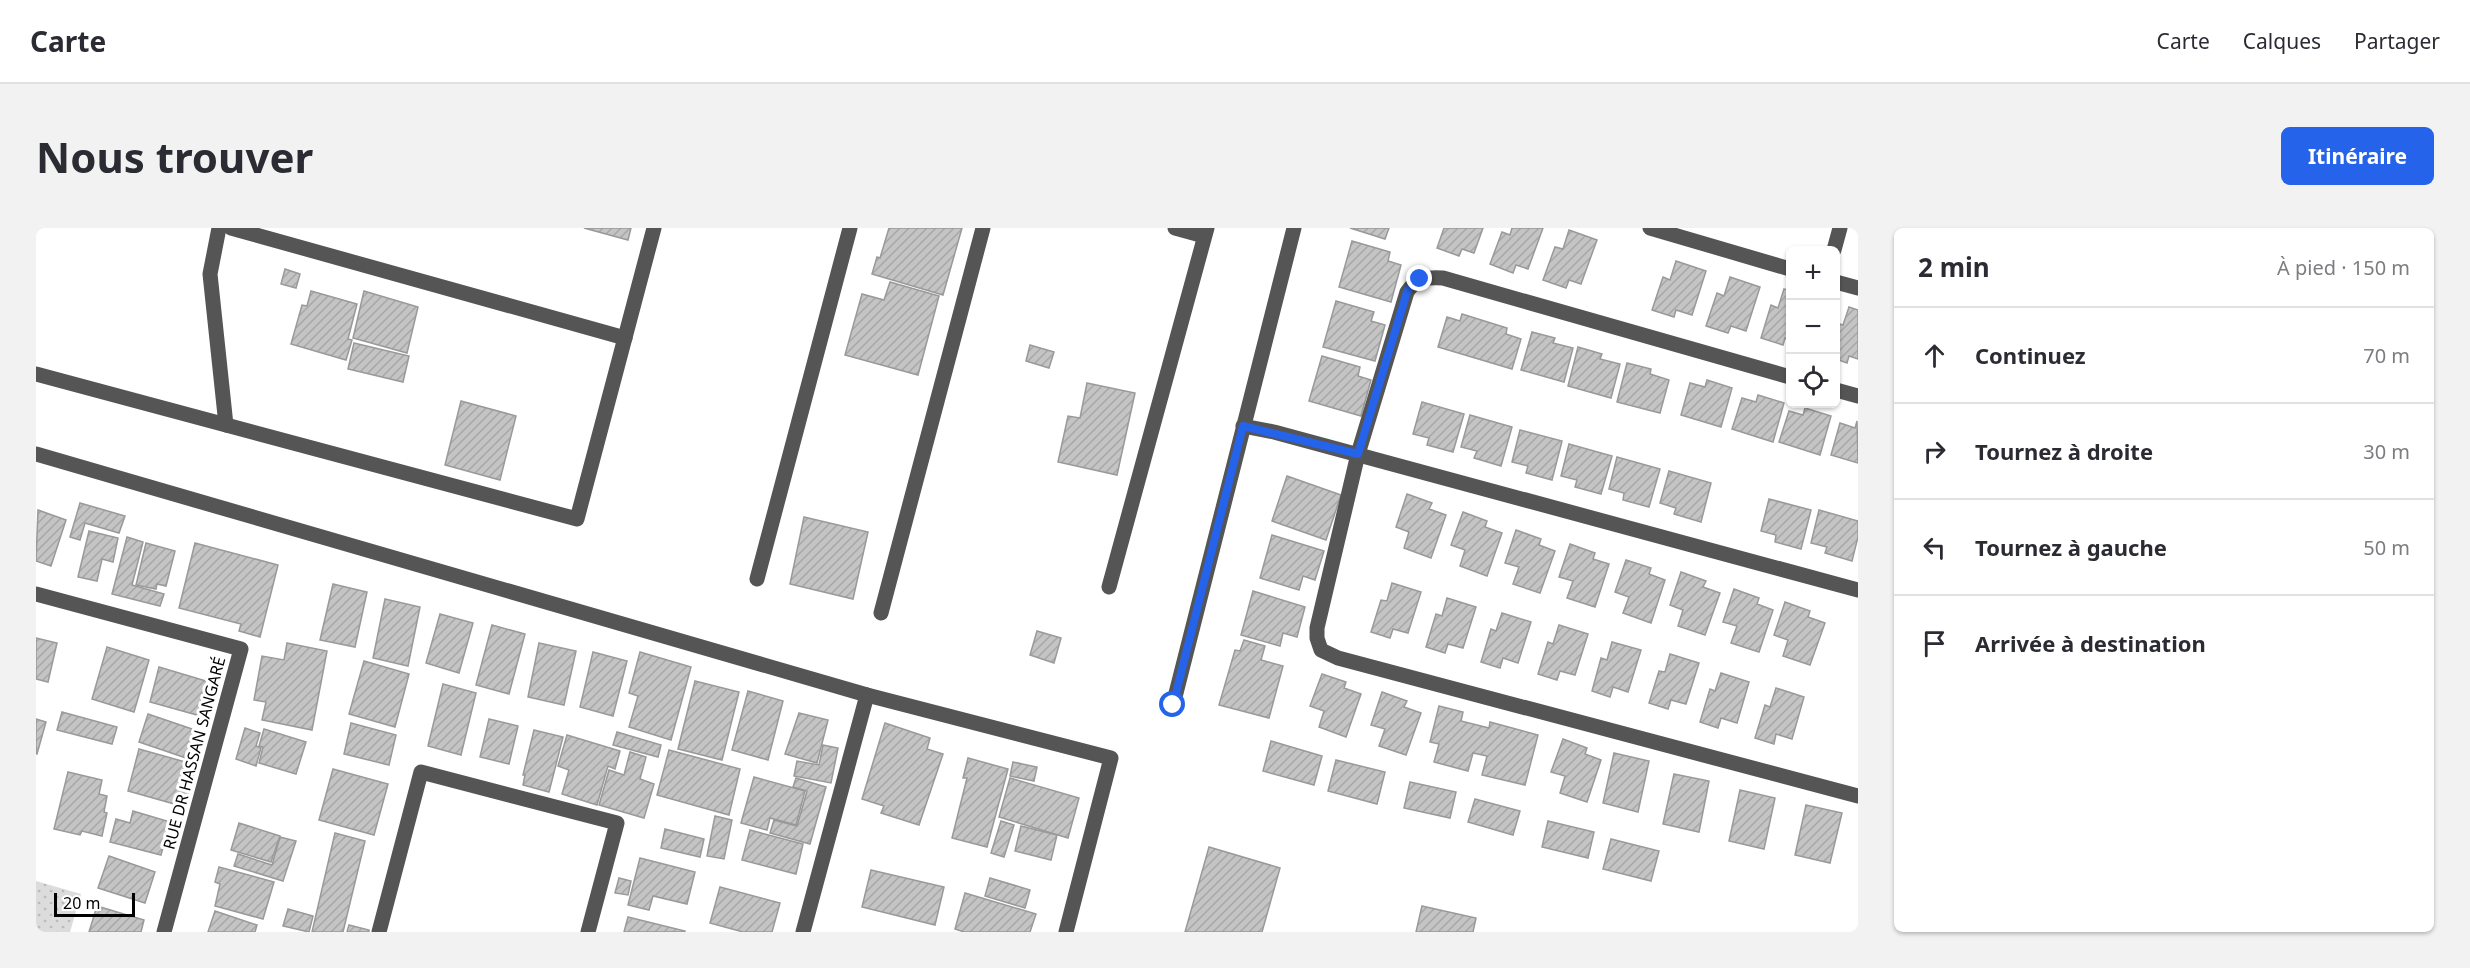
<!DOCTYPE html>
<html lang="fr">
<meta charset="utf-8">
<style>
:root{--surface:#fff;--page:#f2f2f3;--text:#2b2b33;--muted:#7c7c81;--line:#e1e1e2;--accent:#2563eb}
body{margin:0;font-family:"Noto Sans",sans-serif;background:var(--page);color:var(--text)}
.controls{position:absolute;right:18px;top:18px;display:grid;overflow:hidden;border-radius:9px;box-shadow:0 2px 4px #0004}
.controls button{width:54px;height:54px;display:grid;place-items:center;padding:0;border:0;border-bottom:2px solid var(--line);background:var(--surface);color:var(--text);font:30px sans-serif}
.scale{position:absolute;left:18px;bottom:15px;width:81px;box-sizing:border-box;padding-left:6px;border:3px solid #000;border-top:0;font-size:16px;line-height:21px;white-space:nowrap;color:#000;-webkit-text-stroke:4px #fff;paint-order:stroke}
.stop{position:absolute;width:18px;height:18px;margin:-14px;border:4px solid #2563eb;border-radius:50%;background:#fff}
.stop.end{background:#2563eb;border-color:#fff;box-shadow:0 2px 6px #0008}
.list{margin:0;padding:0;list-style:none}
h2{display:flex;justify-content:space-between;align-items:center;height:78px;margin:0;padding:0 24px;font-size:26px}
h2 small{font-size:20px;font-weight:400;color:var(--muted)}
.list li{display:grid;grid-template-columns:39px 1fr auto;gap:18px;align-items:center;box-sizing:border-box;height:96px;padding:0 24px;border-top:2px solid var(--line)}
.list b{display:block;font-size:22px;white-space:nowrap}
.list em{font-size:20px;font-style:normal;color:var(--muted)}
.icon{flex:none;width:33px;height:33px;fill:none;stroke:currentColor;stroke-width:2;stroke-linecap:round;stroke-linejoin:round}
.map{position:relative;flex:none;width:1822px;height:704px;overflow:hidden;border-radius:9px}
header{display:flex;align-items:center;gap:36px;box-sizing:border-box;height:84px;padding:0 30px;background:var(--surface);border-bottom:2px solid var(--line)}
header strong{font-size:28px}
nav{display:flex;gap:33px;margin-inline-start:auto;font-size:21px}
.intro{display:flex;align-items:center;justify-content:space-between;box-sizing:border-box;height:144px;padding:0 36px}
h1{margin:0;font-size:42px}
.button{padding:15px 27px;border-radius:9px;background:var(--accent);color:#fff;font-size:21px;font-weight:700}
main{display:flex;gap:36px;padding:0 36px}
aside{flex:1;background:var(--surface);border-radius:9px;box-shadow:0 2px 4px #0004}
.map>svg:first-child{display:block}
.grass{fill:url(#grass-dots)}
.building{fill:url(#building-hatch);stroke:#999;stroke-width:1.5}
.lines{fill:none;stroke-linecap:round;stroke-linejoin:round}
.minor{stroke:#555;stroke-width:15}
.route{stroke:#2563eb;stroke-width:8}
.labels{text-anchor:middle;stroke-width:6;stroke-linejoin:round;paint-order:stroke}
.street-label{font-size:16px;fill:#000;stroke:#fff}
</style>
<header>
<strong>Carte</strong>
<nav><a>Carte</a><a>Calques</a><a>Partager</a></nav>
</header>
<div class="intro"><h1>Nous trouver</h1><a class="button">Itinéraire</a></div>
<main>
<div class="map">
<svg width="1822" height="704" viewBox="0 0 1822 704">
<defs>
<pattern id="grass-dots" width="8" height="8" patternUnits="userSpaceOnUse" patternTransform="scale(1.5)"><rect width="8" height="8" fill="#dcdcdc"/><path d="M2 2h.1M6 6h.1" fill="none" stroke="#bbb" stroke-width="1.8" stroke-linecap="round"/></pattern>
<pattern id="building-hatch" width="6" height="6" patternUnits="userSpaceOnUse" patternTransform="scale(1.5)"><rect width="6" height="6" fill="#c4c4c4"/><path d="M-1 1l2-2M0 6l6-6M5 7l2-2" fill="none" stroke="#a7a7a7"/></pattern>
</defs>
<rect width="100%" height="100%" fill="#fff"/>
<polygon class="grass" points="0,653 45,666 34,704 0,704"/>
<g class="building">
<polygon points="548,0 595,0 592,12"/>
<polygon points="853,0 926,0 907,67 836,46 841,29 844,30"/>
<polygon points="1314,0 1353,0 1349,11"/>
<polygon points="1408,0 1447,0 1438,25 1426,21 1423,28 1401,20"/>
<polygon points="1476,0 1507,0 1492,41 1480,37 1477,45 1454,36 1466,4 1474,7"/>
<polygon points="1533,2 1561,12 1545,56 1533,52 1530,60 1507,52 1519,19 1527,21"/>
<polygon points="1316,13 1354,24 1352,33 1365,37 1355,74 1303,59"/>
<polygon points="1640,33 1670,43 1656,87 1640,82 1638,89 1616,82 1627,49 1634,52"/>
<polygon points="249,41 264,46 260,60 245,56"/>
<polygon points="1694,49 1724,59 1710,103 1695,98 1692,105 1670,98 1681,65 1688,68"/>
<polygon points="854,54 903,68 882,147 809,127 826,66 848,72"/>
<polygon points="1748,61 1754,63 1754,112 1749,110 1747,117 1725,110 1735,77 1742,80"/>
<polygon points="275,63 321,76 312,111 316,112 310,132 255,116 266,77 271,78"/>
<polygon points="328,63 382,79 371,125 317,110"/>
<polygon points="1300,73 1338,84 1335,93 1349,97 1339,133 1287,119"/>
<polygon points="1813,79 1822,82 1822,131 1813,128 1811,135 1800,131 1800,95 1807,97"/>
<polygon points="1426,86 1471,100 1470,106 1485,111 1476,141 1402,119 1411,89 1424,93"/>
<polygon points="1496,104 1519,110 1517,115 1537,120 1528,154 1485,142"/>
<polygon points="318,115 373,128 367,154 312,141"/>
<polygon points="994,117 1018,124 1013,140 990,133"/>
<polygon points="1542,119 1566,126 1564,131 1584,136 1575,170 1532,158"/>
<polygon points="1286,128 1324,139 1322,148 1335,152 1325,188 1273,173"/>
<polygon points="1591,135 1615,141 1614,146 1633,152 1624,185 1581,174"/>
<polygon points="1671,152 1696,160 1685,199 1645,187 1654,155 1669,159"/>
<polygon points="1051,155 1099,165 1081,247 1022,234 1032,188 1044,190"/>
<polygon points="1722,167 1748,175 1737,214 1696,201 1706,170 1720,174"/>
<polygon points="425,173 480,188 464,252 409,237"/>
<polygon points="1386,174 1428,186 1417,224 1391,217 1393,210 1377,206"/>
<polygon points="1769,180 1795,188 1784,227 1743,214 1753,183 1767,187"/>
<polygon points="1434,187 1476,199 1465,238 1438,230 1441,223 1425,219"/>
<polygon points="1821,193 1822,235 1795,227 1804,195 1819,200"/>
<polygon points="1484,202 1526,213 1516,252 1490,245 1492,238 1476,234"/>
<polygon points="1533,216 1576,228 1565,266 1539,259 1541,252 1525,248"/>
<polygon points="1581,229 1624,241 1613,279 1587,272 1588,265 1573,261"/>
<polygon points="1633,243 1675,255 1665,294 1638,286 1640,280 1624,275"/>
<polygon points="1251,248 1305,267 1290,312 1236,293"/>
<polygon points="1371,266 1396,275 1393,281 1410,287 1395,330 1368,320 1373,304 1360,299"/>
<polygon points="1733,271 1775,282 1765,321 1739,314 1740,307 1725,303"/>
<polygon points="44,275 89,288 83,305 49,295 44,312 34,309"/>
<polygon points="2,282 30,292 15,338 0,333"/>
<polygon points="1783,282 1822,293 1822,309 1816,333 1789,325 1791,319 1775,315"/>
<polygon points="1427,284 1451,293 1449,299 1466,305 1451,348 1424,338 1429,322 1415,317"/>
<polygon points="768,289 832,304 817,371 754,356"/>
<polygon points="1480,302 1505,311 1503,317 1519,323 1504,365 1477,356 1483,339 1469,335"/>
<polygon points="53,303 82,310 77,334 66,331 61,353 42,349"/>
<polygon points="1236,307 1288,323 1279,352 1267,348 1263,362 1224,350"/>
<polygon points="91,309 107,314 96,357 128,366 124,378 76,366"/>
<polygon points="110,315 139,323 130,358 121,356 120,361 100,357"/>
<polygon points="159,315 242,337 224,409 203,403 205,396 143,380"/>
<polygon points="1534,316 1559,325 1557,331 1573,336 1559,379 1531,370 1537,353 1523,349"/>
<polygon points="1590,332 1615,340 1613,346 1629,352 1615,395 1587,385 1593,369 1579,364"/>
<polygon points="1645,344 1670,353 1667,359 1684,365 1669,407 1642,398 1647,382 1634,377"/>
<polygon points="1356,355 1385,364 1372,405 1357,401 1354,410 1335,404 1345,372 1351,373"/>
<polygon points="297,356 331,364 319,419 284,412"/>
<polygon points="1698,361 1723,370 1721,376 1737,382 1723,424 1695,415 1701,398 1687,394"/>
<polygon points="1217,363 1269,379 1261,409 1247,405 1244,418 1205,407"/>
<polygon points="1411,370 1440,379 1427,420 1412,416 1409,425 1390,419 1400,386 1406,388"/>
<polygon points="349,371 384,379 372,438 337,430"/>
<polygon points="1749,374 1774,383 1772,389 1789,395 1774,437 1747,428 1752,412 1738,407"/>
<polygon points="1466,385 1495,394 1482,435 1467,430 1464,440 1445,434 1455,401 1460,403"/>
<polygon points="404,386 437,395 423,445 390,435"/>
<polygon points="456,397 489,406 473,466 440,457"/>
<polygon points="1523,397 1552,406 1539,447 1524,443 1521,452 1502,446 1512,414 1517,416"/>
<polygon points="1001,403 1025,410 1018,435 994,427"/>
<polygon points="0,410 21,415 12,454 0,451"/>
<polygon points="1208,412 1229,418 1225,432 1247,438 1233,490 1183,477 1199,422 1204,423"/>
<polygon points="1576,414 1605,422 1592,464 1577,459 1574,469 1556,463 1565,430 1571,432"/>
<polygon points="251,415 291,423 276,502 226,492 230,474 218,472 226,428 248,432"/>
<polygon points="503,415 540,423 528,477 492,469"/>
<polygon points="71,419 113,432 98,484 56,471"/>
<polygon points="557,424 591,433 577,488 544,479"/>
<polygon points="604,424 655,439 635,512 593,499 602,468 593,465"/>
<polygon points="1634,426 1663,435 1650,476 1635,472 1632,481 1613,475 1623,443 1629,444"/>
<polygon points="328,433 373,446 359,499 313,486"/>
<polygon points="123,439 170,453 161,487 114,474"/>
<polygon points="1685,445 1713,454 1701,495 1685,490 1682,500 1664,494 1674,461 1679,463"/>
<polygon points="1286,446 1310,454 1308,460 1325,466 1310,509 1283,499 1288,483 1274,478"/>
<polygon points="659,453 703,464 686,532 642,521"/>
<polygon points="407,456 440,465 425,527 392,518"/>
<polygon points="1740,460 1768,469 1756,511 1740,506 1738,516 1719,510 1729,477 1734,479"/>
<polygon points="712,463 747,473 732,532 696,522"/>
<polygon points="1346,464 1371,473 1368,479 1385,485 1370,527 1343,518 1349,501 1335,497"/>
<polygon points="1403,478 1427,484 1425,493 1453,500 1454,494 1502,507 1489,557 1446,547 1451,528 1437,525 1432,543 1398,534 1403,516 1394,514"/>
<polygon points="26,484 81,499 76,516 21,502"/>
<polygon points="763,485 792,492 781,535 749,526"/>
<polygon points="112,486 159,502 150,530 103,514"/>
<polygon points="0,491 10,494 1,526 0,526"/>
<polygon points="453,491 482,498 473,536 444,529"/>
<polygon points="315,495 360,507 353,537 308,526"/>
<polygon points="849,495 894,510 891,521 907,526 883,597 845,585 848,578 826,571"/>
<polygon points="209,500 224,505 220,518 225,520 220,538 200,531"/>
<polygon points="228,501 270,514 260,546 223,535 227,519 223,518"/>
<polygon points="498,502 527,509 513,564 487,557 489,547 487,547"/>
<polygon points="581,504 625,517 622,529 577,517"/>
<polygon points="531,507 584,523 579,541 572,538 561,577 526,566 533,542 522,538"/>
<polygon points="1527,511 1551,520 1549,526 1565,532 1551,574 1524,565 1529,548 1515,544"/>
<polygon points="1235,513 1286,528 1278,557 1227,543"/>
<polygon points="787,517 802,520 795,555 758,548 761,533 783,537"/>
<polygon points="103,521 160,537 149,579 92,563"/>
<polygon points="633,522 704,541 693,587 621,567"/>
<polygon points="594,524 610,529 604,551 618,556 608,590 563,577 573,542 588,547"/>
<polygon points="1578,525 1613,533 1602,584 1567,575"/>
<polygon points="932,530 972,541 951,619 916,610 931,550 927,550"/>
<polygon points="1300,532 1349,544 1341,576 1292,563"/>
<polygon points="977,534 1001,539 998,553 974,548"/>
<polygon points="297,541 352,556 338,607 283,592"/>
<polygon points="32,544 66,552 63,566 71,568 68,584 71,585 66,608 46,603 44,607 18,601"/>
<polygon points="1638,546 1673,553 1663,604 1627,596"/>
<polygon points="718,549 769,563 760,597 734,590 731,602 705,595"/>
<polygon points="760,550 790,559 774,616 734,605 738,592 761,598 771,563 757,559"/>
<polygon points="974,550 1043,570 1032,610 963,589"/>
<polygon points="1374,554 1420,564 1414,590 1368,580"/>
<polygon points="1704,562 1739,570 1728,621 1693,613"/>
<polygon points="1439,571 1484,583 1477,607 1432,594"/>
<polygon points="1770,577 1806,585 1794,635 1759,627"/>
<polygon points="97,583 134,594 125,627 74,614 80,591 94,595"/>
<polygon points="679,588 696,592 688,631 671,628"/>
<polygon points="965,593 978,597 968,629 955,625"/>
<polygon points="1512,593 1558,604 1552,630 1506,619"/>
<polygon points="203,595 244,608 235,634 195,622"/>
<polygon points="985,598 1021,607 1015,632 979,623"/>
<polygon points="629,601 668,611 664,629 625,620"/>
<polygon points="714,602 767,616 760,646 706,632"/>
<polygon points="299,605 329,613 307,704 276,704"/>
<polygon points="244,609 260,613 247,653 198,638 202,626 236,637"/>
<polygon points="1575,611 1623,623 1615,653 1567,641"/>
<polygon points="1173,619 1244,640 1226,704 1149,704"/>
<polygon points="73,628 119,644 109,675 62,660"/>
<polygon points="604,630 659,644 651,676 617,668 613,682 592,677"/>
<polygon points="183,639 238,654 227,691 179,678 184,656 179,654"/>
<polygon points="835,642 908,659 899,697 826,679"/>
<polygon points="583,650 595,653 592,667 579,665"/>
<polygon points="954,650 994,662 989,680 949,668"/>
<polygon points="684,659 744,675 736,704 707,704 674,695"/>
<polygon points="929,665 1000,686 994,704 928,704 919,701"/>
<polygon points="61,678 108,692 105,704 53,704"/>
<polygon points="1386,678 1440,690 1437,704 1380,704"/>
<polygon points="252,681 277,688 273,704 247,698"/>
<polygon points="179,683 221,697 219,704 172,704"/>
<polygon points="592,689 649,703 649,704 588,704"/>
<polygon points="313,697 333,702 333,704 311,704"/>
</g>
<g class="lines">
<g class="minor">
<polyline points="183,0 174,46 190,197"/>
<polyline points="195,0 589,110"/>
<polyline points="1139,0 1168,8"/>
<polyline points="1614,0 1754,41"/>
<polyline points="1798,22 1804,0"/>
<polyline points="1800,54 1822,60"/>
<polyline points="0,146 541,291 618,0"/>
<path d="M1754 149 1407 50C1391 49 1380 50 1371 64L1322 226 1281 400V410L1285 422 1302 430 1822 568"/>
<polyline points="1800,162 1822,168"/>
<polyline points="1207,198 1238,204 1822,362"/>
<polyline points="0,226 831,467 1075,530 1030,704"/>
<polyline points="721,351 814,0"/>
<polyline points="1073,359 1171,0"/>
<polyline points="0,366 205,421 128,704"/>
<polyline points="845,385 947,0"/>
<polyline points="1137,477 1258,0"/>
<polyline points="343,704 385,544 581,595 552,704"/>
<polyline points="767,704 831,467"/>
</g>
</g>
<g class="lines">
<polyline class="route" points="1137,477 1207,198 1322,226 1371,64 1376,56 1384,51"/>
</g>
<g class="labels">
<g class="street-label">
<text transform="translate(158 525) rotate(-75)" y="6">RUE DR HASSAN SANGARÉ</text>
</g>
</g>
</svg>
<div class="controls">
<button>+</button>
<button>−</button>
<button><svg class="icon" aria-label="locate" viewBox="0 0 24 24"><circle cx="12" cy="12" r="6"/><path d="M12 2v4M12 18v4M2 12h4M18 12h4"/></svg></button>
</div>
<div class="scale">20 m</div>
<div class="stop" style="left:1137px;top:477px"></div>
<div class="stop end" style="left:1384px;top:51px"></div>
</div>
<aside>
<h2>2 min<small>À pied · 150 m</small></h2>
<ul class="list">
<li><svg class="icon" aria-label="ahead" viewBox="0 0 24 24"><path d="M12 20V5M6 11l6-6 6 6"/></svg><div><b>Continuez</b></div><em>70 m</em></li>
<li><svg class="icon" aria-label="right" viewBox="0 0 24 24"><path d="M7 20v-9h11M14 6l5 5-5 5"/></svg><div><b>Tournez à droite</b></div><em>30 m</em></li>
<li><svg class="icon" aria-label="left" viewBox="0 0 24 24"><path d="M17 20v-9H6M10 6l-5 5 5 5"/></svg><div><b>Tournez à gauche</b></div><em>50 m</em></li>
<li><svg class="icon" aria-label="arrive" viewBox="0 0 24 24"><path d="M6 21V4h12l-3 4 3 4H6"/></svg><div><b>Arrivée à destination</b></div></li>
</ul>
</aside>
</main>
